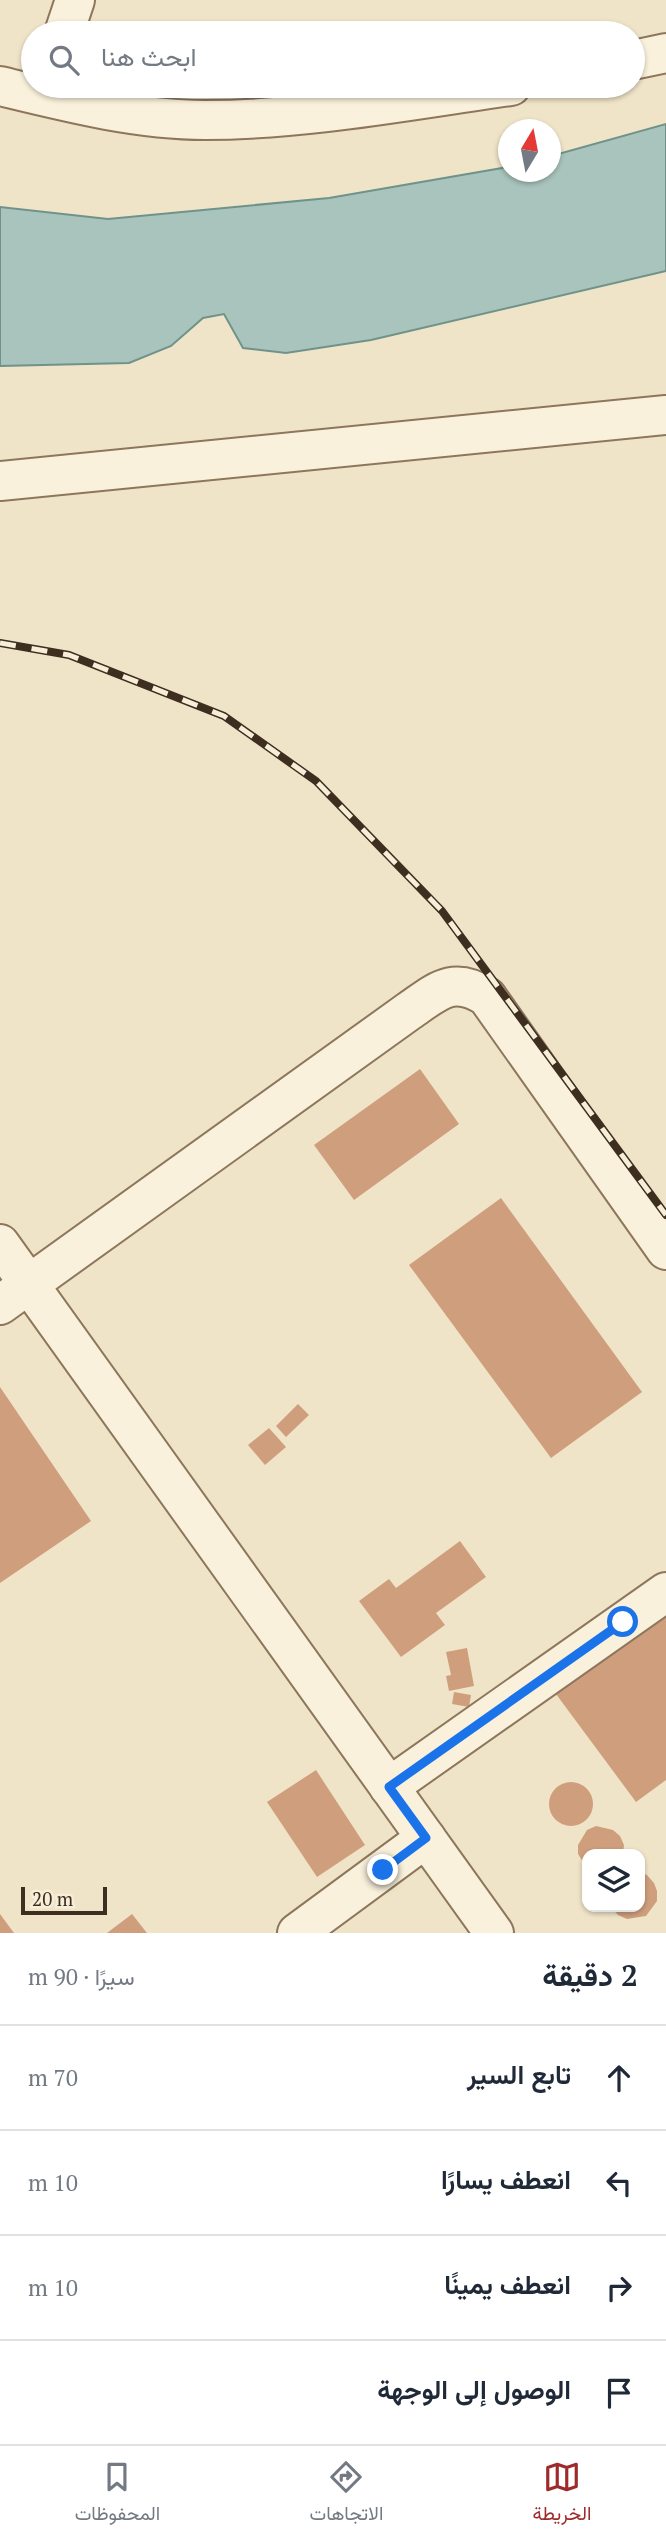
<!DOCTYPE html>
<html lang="ar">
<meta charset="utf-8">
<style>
:root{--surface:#fff;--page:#f6f6f7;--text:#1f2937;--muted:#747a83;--line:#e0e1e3;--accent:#9e2a2b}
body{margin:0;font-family:"PT Serif",Vazirmatn,serif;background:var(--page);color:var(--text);direction:rtl}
.controls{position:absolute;right:21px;bottom:21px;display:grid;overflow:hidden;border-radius:14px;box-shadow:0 2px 5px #0004}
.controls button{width:63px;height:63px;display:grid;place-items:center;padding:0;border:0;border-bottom:2px solid var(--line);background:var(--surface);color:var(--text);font:35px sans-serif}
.compass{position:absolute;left:498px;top:119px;width:63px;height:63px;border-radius:50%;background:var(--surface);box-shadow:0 2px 5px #0004;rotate:10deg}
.scale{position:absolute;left:21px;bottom:18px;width:86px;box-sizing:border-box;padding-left:7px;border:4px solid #3d2e20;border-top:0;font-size:19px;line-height:24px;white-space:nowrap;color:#3d2e20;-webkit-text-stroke:5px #f7eed8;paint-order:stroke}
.stop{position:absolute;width:21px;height:21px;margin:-16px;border:5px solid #1a73e8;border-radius:50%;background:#fff}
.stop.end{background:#1a73e8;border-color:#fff;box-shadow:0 2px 7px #0008}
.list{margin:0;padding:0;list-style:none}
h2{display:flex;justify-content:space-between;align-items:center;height:91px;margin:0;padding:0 28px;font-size:30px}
h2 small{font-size:23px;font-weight:400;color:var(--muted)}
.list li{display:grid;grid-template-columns:46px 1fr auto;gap:21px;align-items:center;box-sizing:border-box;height:105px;padding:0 28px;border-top:2px solid var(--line)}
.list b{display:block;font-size:26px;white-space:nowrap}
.list em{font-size:23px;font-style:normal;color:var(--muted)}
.icon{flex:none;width:38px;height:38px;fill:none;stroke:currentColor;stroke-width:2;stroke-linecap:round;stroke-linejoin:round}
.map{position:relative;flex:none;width:666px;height:1933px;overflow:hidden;direction:ltr}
.search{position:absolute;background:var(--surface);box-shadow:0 2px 5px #0004;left:21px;right:21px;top:21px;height:77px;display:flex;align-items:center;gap:18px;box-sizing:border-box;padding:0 24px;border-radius:38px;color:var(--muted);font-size:26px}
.sheet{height:511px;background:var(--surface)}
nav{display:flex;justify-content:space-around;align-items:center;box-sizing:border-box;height:98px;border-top:2px solid var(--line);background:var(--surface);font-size:19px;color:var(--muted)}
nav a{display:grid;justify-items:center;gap:4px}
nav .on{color:var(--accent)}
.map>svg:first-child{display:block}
.water{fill:#a9c4bc;stroke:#6f938a;stroke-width:2}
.building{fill:#cf9f7d}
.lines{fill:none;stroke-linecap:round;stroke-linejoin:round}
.minor-casing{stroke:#8d765c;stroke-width:42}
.minor{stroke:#faf1dc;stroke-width:38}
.rail-casing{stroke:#3d2e20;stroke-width:8}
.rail{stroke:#f7eed8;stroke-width:5;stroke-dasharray:16;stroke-linecap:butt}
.route{stroke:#1a73e8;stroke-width:9}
</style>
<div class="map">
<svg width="666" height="1933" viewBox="0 0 666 1933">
<rect width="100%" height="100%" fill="#f0e4c8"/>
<polygon class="water" points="666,124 666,271 371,340 286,353 243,348 224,314 203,318 171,346 129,363 0,366 0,207 108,219 329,198 508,167 508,172 550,172 551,156"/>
<g class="building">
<polygon points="420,1069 459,1124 354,1200 314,1145"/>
<polygon points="501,1198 642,1392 551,1458 409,1265"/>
<polygon points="0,1387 91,1521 0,1583"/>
<polygon points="298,1404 309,1415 286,1437 276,1426"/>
<polygon points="269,1428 286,1447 265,1465 248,1445"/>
<polygon points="460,1541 486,1577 436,1613 445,1625 401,1657 359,1601 389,1579 396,1588"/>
<polygon points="666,1607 666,1780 636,1802 553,1690"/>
<polygon points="467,1648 474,1686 449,1691 446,1676 451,1675 446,1652"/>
<polygon points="454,1692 471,1695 469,1707 452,1704"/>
<polygon points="316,1770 365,1845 317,1877 267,1802"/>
<circle cx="571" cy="1804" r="22"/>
<polygon points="596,1826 613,1830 620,1836 624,1845 623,1854 587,1854 587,1868 578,1854 578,1845 587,1830"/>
<polygon points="640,1872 647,1875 654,1883 657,1891 657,1901 646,1916 627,1919 618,1915 611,1907 640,1907"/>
<polygon points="0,1914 14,1933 0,1933"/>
<polygon points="132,1914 147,1933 107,1933"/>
</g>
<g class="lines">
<defs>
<g id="minor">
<polyline points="64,33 75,0"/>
<polyline points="633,60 666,53"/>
<path d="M0 86C66 102 136 120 205 120 307 120 410 100 511 86"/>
<polyline points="0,481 666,415"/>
<polyline points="0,1244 494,1933"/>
<path d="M0 1305 409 1011C438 991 453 975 487 997L666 1250"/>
<polyline points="389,1787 666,1592"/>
<polyline points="297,1933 426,1838"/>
</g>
</defs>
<use href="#minor" class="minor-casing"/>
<use href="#minor" class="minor"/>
<defs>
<polyline id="rail" points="0,643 69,655 224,716 316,781 442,911 666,1215"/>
</defs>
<use href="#rail" class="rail-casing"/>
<use href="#rail" class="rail"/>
</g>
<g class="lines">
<polyline class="route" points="383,1870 426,1838 389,1787 623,1622"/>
</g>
</svg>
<div class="controls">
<button><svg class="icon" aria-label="layers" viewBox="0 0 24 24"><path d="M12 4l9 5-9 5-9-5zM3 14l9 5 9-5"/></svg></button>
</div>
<svg class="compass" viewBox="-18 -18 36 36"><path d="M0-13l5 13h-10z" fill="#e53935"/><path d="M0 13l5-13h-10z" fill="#747a83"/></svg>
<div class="scale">20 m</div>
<div class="stop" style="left:623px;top:1622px"></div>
<div class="stop end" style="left:383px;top:1870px"></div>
<div class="search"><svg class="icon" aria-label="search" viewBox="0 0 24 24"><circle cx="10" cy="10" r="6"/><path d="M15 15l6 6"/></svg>ابحث هنا</div>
</div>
<section class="sheet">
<h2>2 دقيقة<small>سيرًا · 90 m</small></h2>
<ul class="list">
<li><svg class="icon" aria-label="ahead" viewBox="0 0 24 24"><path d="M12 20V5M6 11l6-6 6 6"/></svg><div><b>تابع السير</b></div><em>70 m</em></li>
<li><svg class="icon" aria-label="left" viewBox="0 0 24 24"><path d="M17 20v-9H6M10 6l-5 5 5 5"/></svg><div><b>انعطف يسارًا</b></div><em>10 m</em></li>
<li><svg class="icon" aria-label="right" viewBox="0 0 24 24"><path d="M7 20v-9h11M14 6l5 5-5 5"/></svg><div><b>انعطف يمينًا</b></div><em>10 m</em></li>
<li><svg class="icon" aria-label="arrive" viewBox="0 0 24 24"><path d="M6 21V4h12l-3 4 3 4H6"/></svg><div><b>الوصول إلى الوجهة</b></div></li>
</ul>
</section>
<nav>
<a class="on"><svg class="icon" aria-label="map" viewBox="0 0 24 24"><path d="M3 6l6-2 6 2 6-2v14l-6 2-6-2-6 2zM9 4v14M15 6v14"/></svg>الخريطة</a>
<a><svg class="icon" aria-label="directions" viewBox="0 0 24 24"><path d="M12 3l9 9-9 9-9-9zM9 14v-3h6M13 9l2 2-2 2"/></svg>الاتجاهات</a>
<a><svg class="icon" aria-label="saved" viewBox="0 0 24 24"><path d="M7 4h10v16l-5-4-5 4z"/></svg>المحفوظات</a>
</nav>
